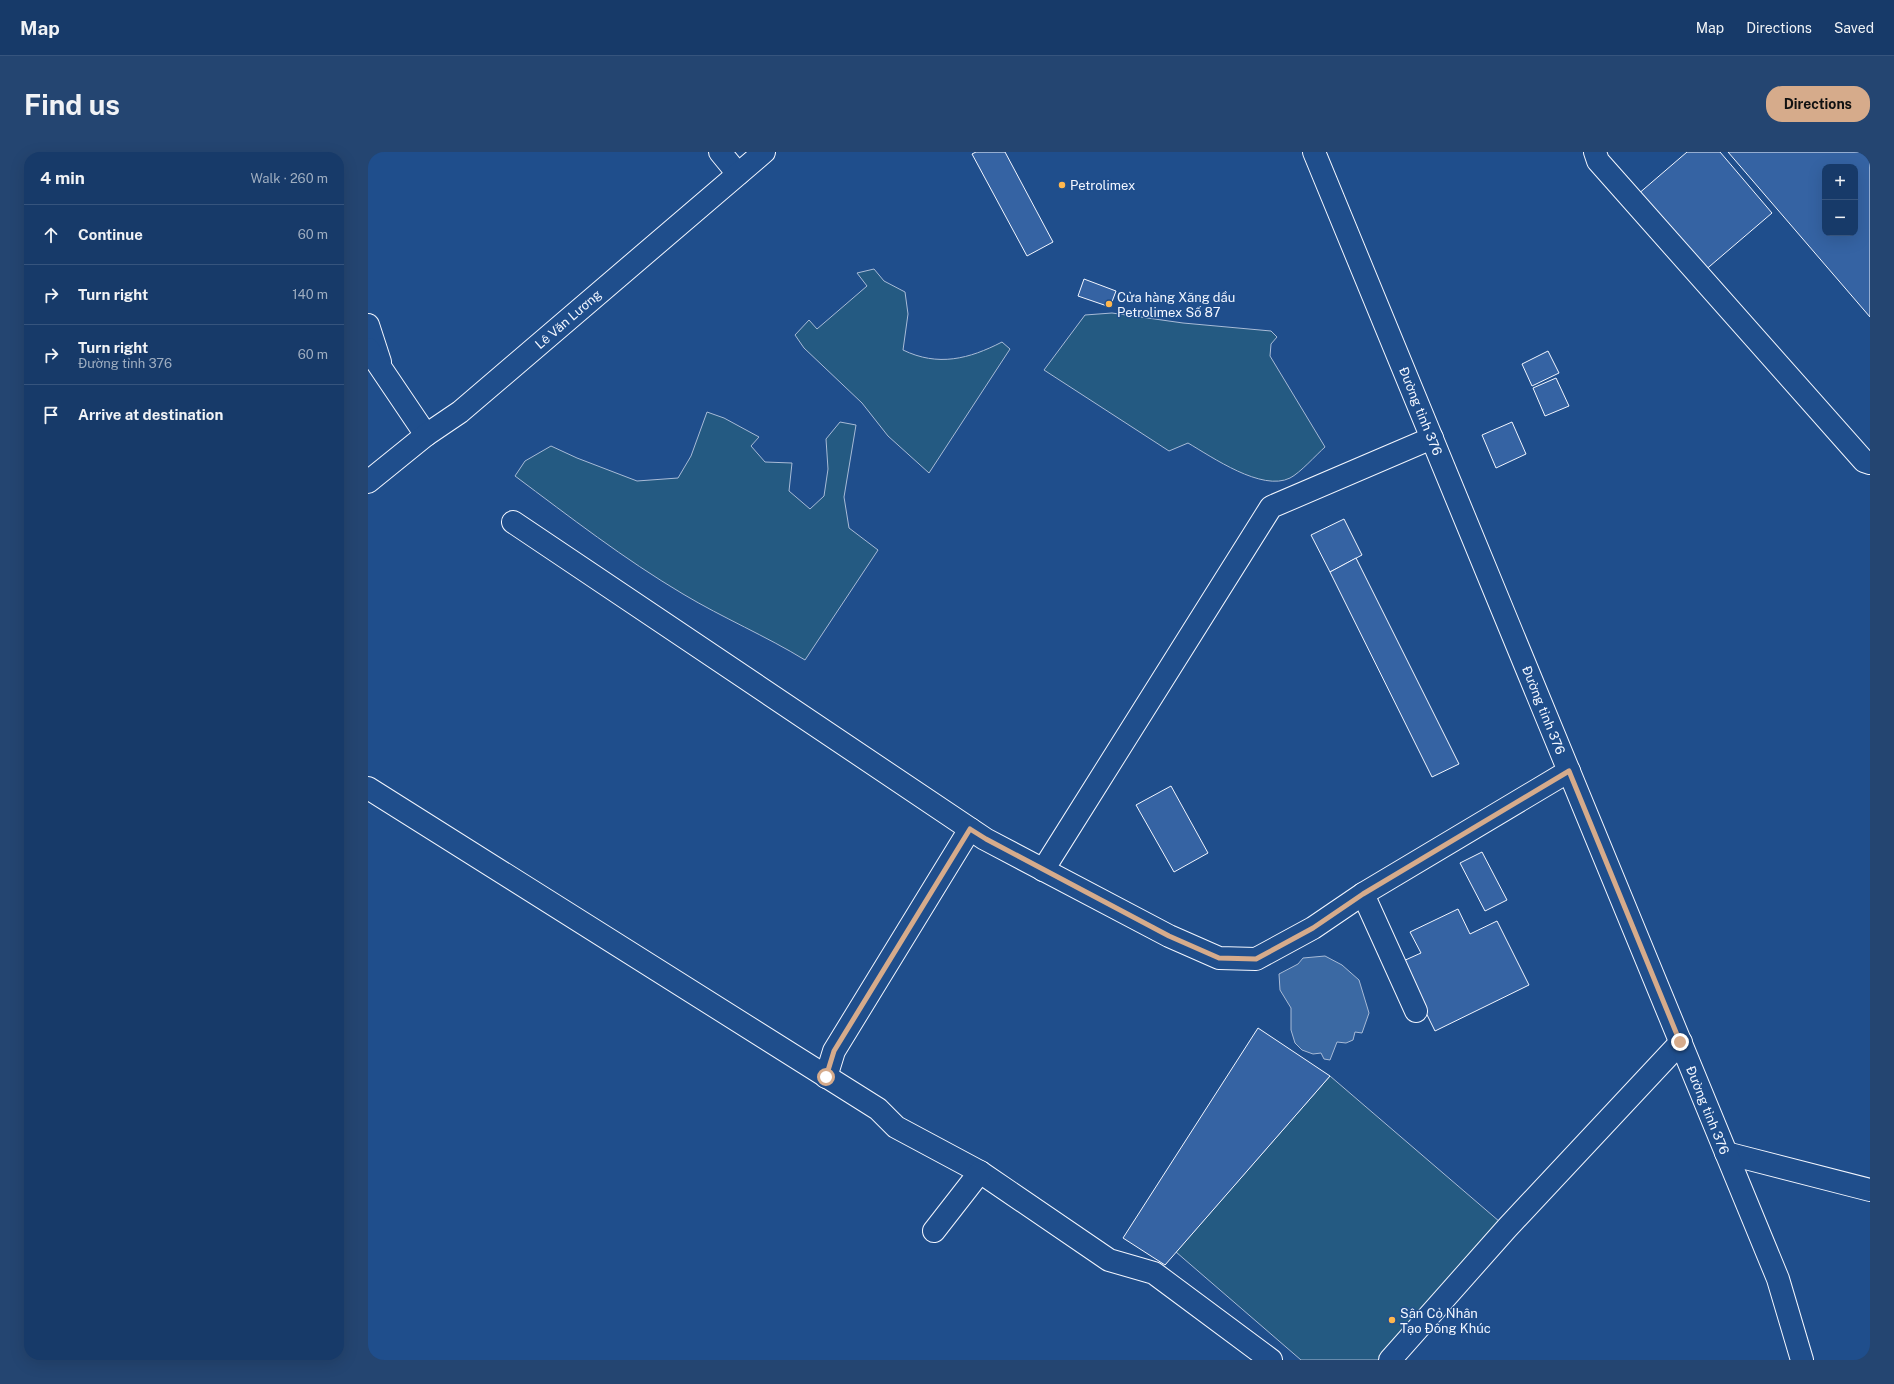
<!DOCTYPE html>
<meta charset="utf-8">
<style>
:root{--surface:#173a69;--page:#244571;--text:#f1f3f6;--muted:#9eadc0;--line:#36547d;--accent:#d6ab8b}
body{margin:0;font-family:"Public Sans",sans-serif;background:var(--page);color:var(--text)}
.controls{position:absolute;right:12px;top:12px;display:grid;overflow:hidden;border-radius:8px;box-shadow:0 4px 16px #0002}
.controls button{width:36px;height:36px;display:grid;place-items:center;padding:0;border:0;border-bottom:1px solid var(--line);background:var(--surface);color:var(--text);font:20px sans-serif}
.stop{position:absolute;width:12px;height:12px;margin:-9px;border:3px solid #d6ab8b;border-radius:50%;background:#fff}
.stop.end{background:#d6ab8b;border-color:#fff;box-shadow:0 1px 4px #0008}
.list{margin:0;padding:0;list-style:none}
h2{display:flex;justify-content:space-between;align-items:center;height:52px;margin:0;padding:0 16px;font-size:17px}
h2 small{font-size:13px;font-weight:400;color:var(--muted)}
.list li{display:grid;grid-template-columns:26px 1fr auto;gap:12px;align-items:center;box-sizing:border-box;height:60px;padding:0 16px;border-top:1px solid var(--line)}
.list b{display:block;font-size:15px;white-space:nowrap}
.list p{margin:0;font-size:13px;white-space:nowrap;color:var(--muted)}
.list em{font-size:13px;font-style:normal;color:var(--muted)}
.icon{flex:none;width:22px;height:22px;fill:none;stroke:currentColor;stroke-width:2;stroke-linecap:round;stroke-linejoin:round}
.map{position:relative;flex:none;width:1502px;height:1208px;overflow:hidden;border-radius:16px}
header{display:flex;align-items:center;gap:24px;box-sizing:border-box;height:56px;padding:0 20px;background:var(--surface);border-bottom:1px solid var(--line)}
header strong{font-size:19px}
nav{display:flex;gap:22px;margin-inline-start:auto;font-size:14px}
.intro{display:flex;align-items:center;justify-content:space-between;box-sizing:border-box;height:96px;padding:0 24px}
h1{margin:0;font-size:28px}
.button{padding:10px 18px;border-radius:16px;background:var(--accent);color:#111;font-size:14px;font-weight:700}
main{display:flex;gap:24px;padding:0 24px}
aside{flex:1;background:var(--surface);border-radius:16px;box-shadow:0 4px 16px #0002}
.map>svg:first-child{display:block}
.green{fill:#245a82;stroke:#a8bbd7}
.water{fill:#3b69a3;stroke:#a8bbd7}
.building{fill:#3563a3;stroke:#f2f6ff;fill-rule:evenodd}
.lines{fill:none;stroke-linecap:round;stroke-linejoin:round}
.minor-casing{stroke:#f2f6ff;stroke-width:24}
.major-casing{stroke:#f2f6ff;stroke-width:24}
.minor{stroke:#1f4e8c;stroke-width:22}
.major{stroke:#1f4e8c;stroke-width:22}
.route{stroke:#d6ab8b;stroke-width:5}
.poi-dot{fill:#ffb74d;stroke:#1f4e8c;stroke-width:1.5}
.labels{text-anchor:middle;stroke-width:3;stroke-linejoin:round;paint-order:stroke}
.poi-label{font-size:13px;fill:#f2f6ff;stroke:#1f4e8c;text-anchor:start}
.street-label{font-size:13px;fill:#f2f6ff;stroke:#1f4e8c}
</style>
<header>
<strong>Map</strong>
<nav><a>Map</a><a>Directions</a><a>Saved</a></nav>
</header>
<div class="intro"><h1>Find us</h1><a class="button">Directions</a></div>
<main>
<aside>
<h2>4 min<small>Walk · 260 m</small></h2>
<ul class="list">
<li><svg class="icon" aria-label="ahead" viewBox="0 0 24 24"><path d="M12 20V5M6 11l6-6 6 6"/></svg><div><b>Continue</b></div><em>60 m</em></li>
<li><svg class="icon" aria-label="right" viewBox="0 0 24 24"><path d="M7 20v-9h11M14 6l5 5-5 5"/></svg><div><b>Turn right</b></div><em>140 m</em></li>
<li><svg class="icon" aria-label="right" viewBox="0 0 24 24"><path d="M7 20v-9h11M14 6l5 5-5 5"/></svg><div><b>Turn right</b><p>Đường tỉnh 376</p></div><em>60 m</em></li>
<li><svg class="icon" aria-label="arrive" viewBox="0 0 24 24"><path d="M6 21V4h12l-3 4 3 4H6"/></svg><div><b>Arrive at destination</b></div></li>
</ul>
</aside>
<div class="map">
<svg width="1502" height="1208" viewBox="0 0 1502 1208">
<rect width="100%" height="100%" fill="#1f4e8c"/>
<g class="green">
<path d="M506 117 516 129 537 140 540 162 535 198C570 215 601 207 634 190L642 197 561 321 520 284 494 251 436 196 427 183 441 168 449 177 499 134 489 121Z"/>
<path d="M744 161 815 171 903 179 909 185 903 192 902 204 957 295C948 303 932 321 922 326 894 340 844 305 820 291L801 299 676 218 717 163Z"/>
<path d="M339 260 356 266 391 285 383 294 397 310 424 311 421 339 442 357 456 344 460 317 458 287 472 270 488 273 476 345 481 376 510 398 437 508C398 484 355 466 315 442 256 407 202 365 147 324L157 309 183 294 209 306 269 329 310 326 323 304Z"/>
<polygon points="962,924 1132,1070 1024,1208 933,1208 808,1100"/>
</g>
<polygon class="water" points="957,804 974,813 991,828 1001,861 994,881 987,880 985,888 978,891 969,890 962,908 956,907 953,901 945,902 934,898 927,891 923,878 923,856 912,838 911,822 930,812 935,806"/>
<g class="building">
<polygon points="608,0 637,0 685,90 659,104 604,2"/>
<polygon points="1319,0 1352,0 1404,61 1335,120 1269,43"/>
<path d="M1360 0H1502V165ZM1457 15H1487V81H1457Z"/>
<polygon points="716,127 748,139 742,155 710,144"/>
<polygon points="1180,199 1191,221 1164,234 1154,212"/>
<polygon points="1188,226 1201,254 1177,264 1165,236"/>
<polygon points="1144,270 1158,302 1128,316 1114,283"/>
<polygon points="976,367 994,403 962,420 943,383"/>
<polygon points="988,406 1091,612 1064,625 962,420"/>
<polygon points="803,634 840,701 806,720 768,653"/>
<polygon points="1114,700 1139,748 1117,759 1092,711"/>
<polygon points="1090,757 1102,782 1129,769 1161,833 1067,879 1033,810 1053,801 1042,780"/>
<polygon points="890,876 962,924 797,1113 755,1086"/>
</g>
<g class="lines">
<defs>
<g id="minor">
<polyline points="352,0 370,22"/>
<polyline points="1227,0 1230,9 1496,309 1502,311"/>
<polyline points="0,173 12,210"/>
<polyline points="0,197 58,283"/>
<polyline points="145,370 617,687 801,784 851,806 888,807 945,776 995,742 1201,619"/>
<polyline points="0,636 510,957 528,975 612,1020 741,1108 786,1121 903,1208"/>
<polyline points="675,718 903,355 1064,286"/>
<polyline points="995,742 1048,859"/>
<polyline points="458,925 466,899 602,677"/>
<polyline points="1358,1001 1502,1038"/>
<polyline points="566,1079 612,1020"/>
<polyline points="1022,1208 1139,1076 1313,890"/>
</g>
<g id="major">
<polyline points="946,0 1410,1127 1434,1208"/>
<polyline points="0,330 58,283 92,260 396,0"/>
</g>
</defs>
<use href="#minor" class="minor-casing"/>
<use href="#major" class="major-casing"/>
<use href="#minor" class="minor"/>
<use href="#major" class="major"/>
</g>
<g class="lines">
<polyline class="route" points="458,925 466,899 602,677 618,687 801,784 851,806 888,807 945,776 995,742 1201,619 1312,890"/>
</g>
<g class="poi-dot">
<circle cx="694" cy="33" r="4"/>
<circle cx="741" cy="152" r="4"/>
<circle cx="1024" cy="1168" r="4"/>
</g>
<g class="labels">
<g class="poi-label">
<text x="702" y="38">Petrolimex</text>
<text x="749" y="150">Cửa hàng Xăng dầu<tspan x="749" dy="15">Petrolimex Số 87</tspan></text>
<text x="1032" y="1166">Sân Cỏ Nhân<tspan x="1032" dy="15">Tạo Đông Khúc</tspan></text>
</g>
<g class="street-label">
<text transform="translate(200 167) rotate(-41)" y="5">Lê Văn Lương</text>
<text transform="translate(1053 259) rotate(68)" y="5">Đường tỉnh 376</text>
<text transform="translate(1176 558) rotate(68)" y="5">Đường tỉnh 376</text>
<text transform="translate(1340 958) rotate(68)" y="5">Đường tỉnh 376</text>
</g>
</g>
</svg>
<div class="controls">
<button>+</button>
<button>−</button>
</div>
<div class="stop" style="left:458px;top:925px"></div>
<div class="stop end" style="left:1312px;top:890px"></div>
</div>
</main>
